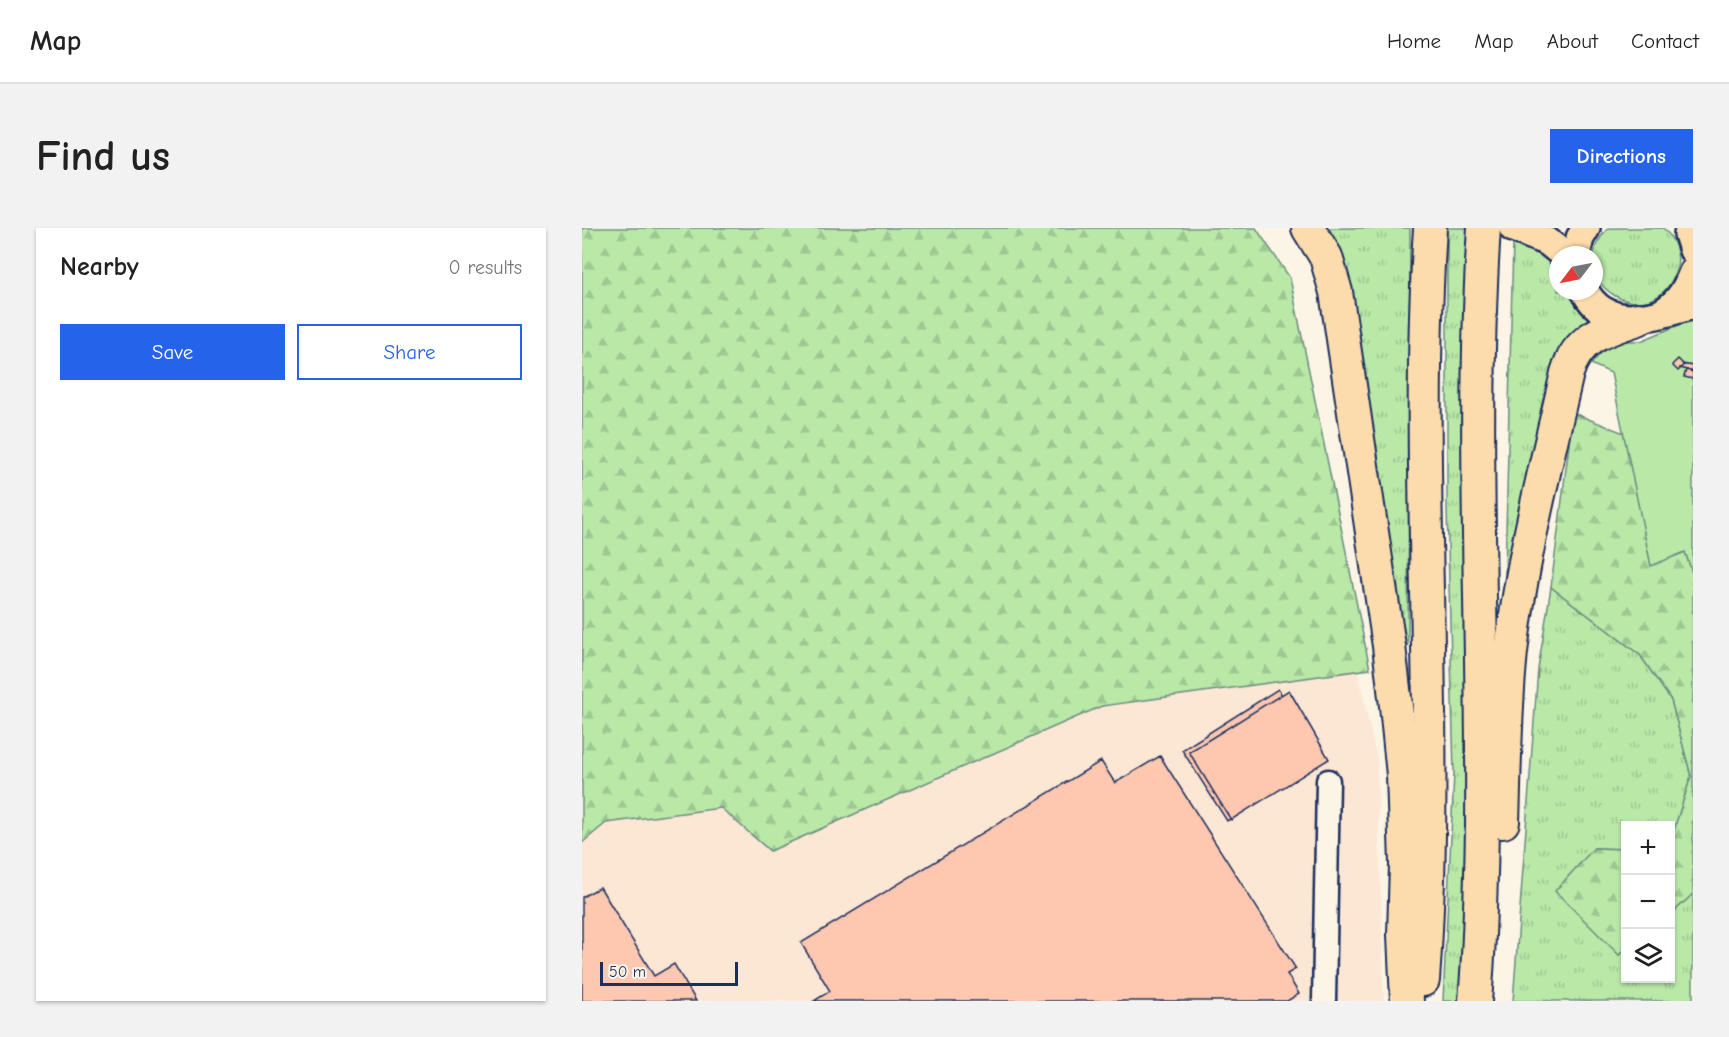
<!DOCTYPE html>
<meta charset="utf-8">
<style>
:root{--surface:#fff;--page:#f2f2f2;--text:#222;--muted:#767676;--line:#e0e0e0;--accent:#2563eb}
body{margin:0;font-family:"Comic Neue",sans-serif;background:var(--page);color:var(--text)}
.controls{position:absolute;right:18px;bottom:18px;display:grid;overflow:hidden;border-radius:0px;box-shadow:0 2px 4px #0004}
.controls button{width:54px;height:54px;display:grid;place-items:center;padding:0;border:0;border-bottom:2px solid var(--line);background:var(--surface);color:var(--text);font:30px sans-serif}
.compass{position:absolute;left:967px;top:18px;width:54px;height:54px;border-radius:50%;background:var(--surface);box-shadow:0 2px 4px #0004;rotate:238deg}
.scale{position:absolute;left:18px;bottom:15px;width:138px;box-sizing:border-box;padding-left:6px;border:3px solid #1b2f5e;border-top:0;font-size:16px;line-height:21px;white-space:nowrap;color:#1b2f5e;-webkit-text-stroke:4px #fcf5e5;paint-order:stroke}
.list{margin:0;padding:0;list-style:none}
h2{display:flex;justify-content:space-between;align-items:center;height:78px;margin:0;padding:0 24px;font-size:26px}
h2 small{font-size:20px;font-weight:400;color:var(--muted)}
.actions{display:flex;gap:12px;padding:18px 24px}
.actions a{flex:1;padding:14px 0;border:2px solid var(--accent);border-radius:0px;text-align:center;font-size:21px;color:var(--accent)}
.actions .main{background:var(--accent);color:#fff}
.icon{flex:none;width:33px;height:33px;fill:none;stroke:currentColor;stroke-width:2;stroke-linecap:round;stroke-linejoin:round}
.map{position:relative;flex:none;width:1111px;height:773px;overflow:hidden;border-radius:0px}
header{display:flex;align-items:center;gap:36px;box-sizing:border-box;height:84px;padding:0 30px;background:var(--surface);border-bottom:2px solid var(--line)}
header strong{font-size:28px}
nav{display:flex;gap:33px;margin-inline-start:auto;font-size:21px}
.intro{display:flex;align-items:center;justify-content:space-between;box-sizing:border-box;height:144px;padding:0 36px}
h1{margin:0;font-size:42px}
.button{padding:15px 27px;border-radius:0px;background:var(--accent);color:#fff;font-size:21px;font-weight:700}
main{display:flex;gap:36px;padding:0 36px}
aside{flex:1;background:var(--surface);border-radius:0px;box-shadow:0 2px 4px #0004}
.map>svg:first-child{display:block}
.built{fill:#fce7d5}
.grass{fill:url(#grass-tufts);stroke:#6a8c82;stroke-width:1.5}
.forest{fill:url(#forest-firs);stroke:#6a8c82;stroke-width:1.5}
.garden{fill:#b9e8a7;stroke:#6a8c82;stroke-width:1.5}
.building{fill:#fdc7b0;stroke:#1b2f5e;stroke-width:1.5}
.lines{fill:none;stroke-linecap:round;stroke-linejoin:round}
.minor-casing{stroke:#1b2f5e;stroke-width:27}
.major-casing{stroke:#1b2f5e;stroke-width:32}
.highway-casing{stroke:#1b2f5e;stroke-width:36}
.minor{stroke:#fcf5e5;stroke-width:22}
.major{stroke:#fcdcac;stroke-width:27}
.highway{stroke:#fcdcac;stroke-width:32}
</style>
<header>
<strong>Map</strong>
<nav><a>Home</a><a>Map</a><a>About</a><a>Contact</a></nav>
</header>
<div class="intro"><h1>Find us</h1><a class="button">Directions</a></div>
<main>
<aside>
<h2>Nearby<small>0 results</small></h2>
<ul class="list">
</ul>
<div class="actions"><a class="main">Save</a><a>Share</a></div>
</aside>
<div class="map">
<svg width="1111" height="773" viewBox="0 0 1111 773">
<defs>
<pattern id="grass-tufts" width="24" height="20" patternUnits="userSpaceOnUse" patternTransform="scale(1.5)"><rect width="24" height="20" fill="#b9e8a7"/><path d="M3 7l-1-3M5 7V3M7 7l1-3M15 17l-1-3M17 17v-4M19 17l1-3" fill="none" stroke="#9ec792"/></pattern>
<pattern id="forest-firs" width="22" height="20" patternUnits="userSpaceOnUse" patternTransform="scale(1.5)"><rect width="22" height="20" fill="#b9e8a7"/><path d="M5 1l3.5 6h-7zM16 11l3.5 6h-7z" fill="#9ec792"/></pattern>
</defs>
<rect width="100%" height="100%" fill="#fcf5e5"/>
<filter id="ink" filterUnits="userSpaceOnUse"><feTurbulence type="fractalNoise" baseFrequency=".0167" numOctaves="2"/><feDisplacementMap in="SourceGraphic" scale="12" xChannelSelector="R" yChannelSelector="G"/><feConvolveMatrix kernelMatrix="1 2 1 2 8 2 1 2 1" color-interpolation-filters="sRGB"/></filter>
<g filter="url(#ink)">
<polygon class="built" points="764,390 795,532 802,773 0,773 0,566"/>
<g class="grass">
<polygon points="739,0 828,0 826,416 822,427"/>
<polygon points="865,0 885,0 881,163 884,281 888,607 878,773 861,773 872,546 865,279"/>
<path d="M1026 0H1081C1093 11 1099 27 1094 42 1073 111 974 55 1026 0Z"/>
<polygon points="931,14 954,23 976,36 976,63 988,63 990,70 1012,91 934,343 923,347"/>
<polygon points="969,359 1058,427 1089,472 1109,548 1091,605 1089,606 1088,598 1044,598 1043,621 1012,620 1037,727 1043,721 1044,750 1088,750 1089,686 1111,666 1111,773 931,773 956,441"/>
</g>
<g class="forest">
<polygon points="0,0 674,0 708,50 788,441 520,478 188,623 139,580 24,595 0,615"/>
<polygon points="991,185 1042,205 1069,337 1103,324 1111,347 1111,666 1089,686 1089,606 1091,605 1109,548 1089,472 1058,427 969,359"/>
<polygon points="1012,620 1043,621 1043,721 1037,727 973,663"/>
</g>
<polygon class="garden" points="1111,91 1111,347 1103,324 1069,338 1029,145 1009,136 1030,113 1059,113"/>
<g class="building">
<polygon points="1096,131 1102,137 1096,143 1090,137"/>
<polygon points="1100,136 1111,138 1111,144 1098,140 1102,137"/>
<polygon points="1104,142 1111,144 1111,151 1102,149"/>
<polygon points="696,461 742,532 645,593 600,522"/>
<polygon points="707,462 747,531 649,592 607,524"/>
<polygon points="578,528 714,741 705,746 717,766 705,773 232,773 248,763 219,715 519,533 533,555"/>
<polygon points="18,659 72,748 92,736 114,773 0,773 0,669"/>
</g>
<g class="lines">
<defs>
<polyline id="minor" points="742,773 746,553"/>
<g id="major">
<polyline points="931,0 966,14 982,27"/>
<polyline points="1106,6 1111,22"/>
<polyline points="994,27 998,10 1004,0"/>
<path d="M1003 63C1026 106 1076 87 1111 77"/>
<path d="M1081 84C1097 74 1104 62 1111 44"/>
</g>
<g id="highway">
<polyline points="726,0 744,29 754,64 807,418 814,478 821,547 824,636 822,707 825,773"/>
<path d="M921 594C923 537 923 480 929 424 940 330 964 237 985 145 996 108 1023 102 1056 91"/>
<path d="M841 752C859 502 832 250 848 0"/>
<path d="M893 773C898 716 899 658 900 600 902 400 889 200 902 0"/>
</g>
</defs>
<use href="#minor" class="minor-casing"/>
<use href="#major" class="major-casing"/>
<use href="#highway" class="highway-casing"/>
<use href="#minor" class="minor"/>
<use href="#major" class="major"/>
<use href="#highway" class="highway"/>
</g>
</g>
</svg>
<div class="controls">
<button>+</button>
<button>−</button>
<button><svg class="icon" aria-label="layers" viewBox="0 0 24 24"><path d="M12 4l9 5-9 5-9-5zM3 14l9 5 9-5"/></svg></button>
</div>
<svg class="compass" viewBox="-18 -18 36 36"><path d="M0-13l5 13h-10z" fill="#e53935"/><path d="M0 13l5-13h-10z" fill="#767676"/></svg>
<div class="scale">50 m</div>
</div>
</main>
